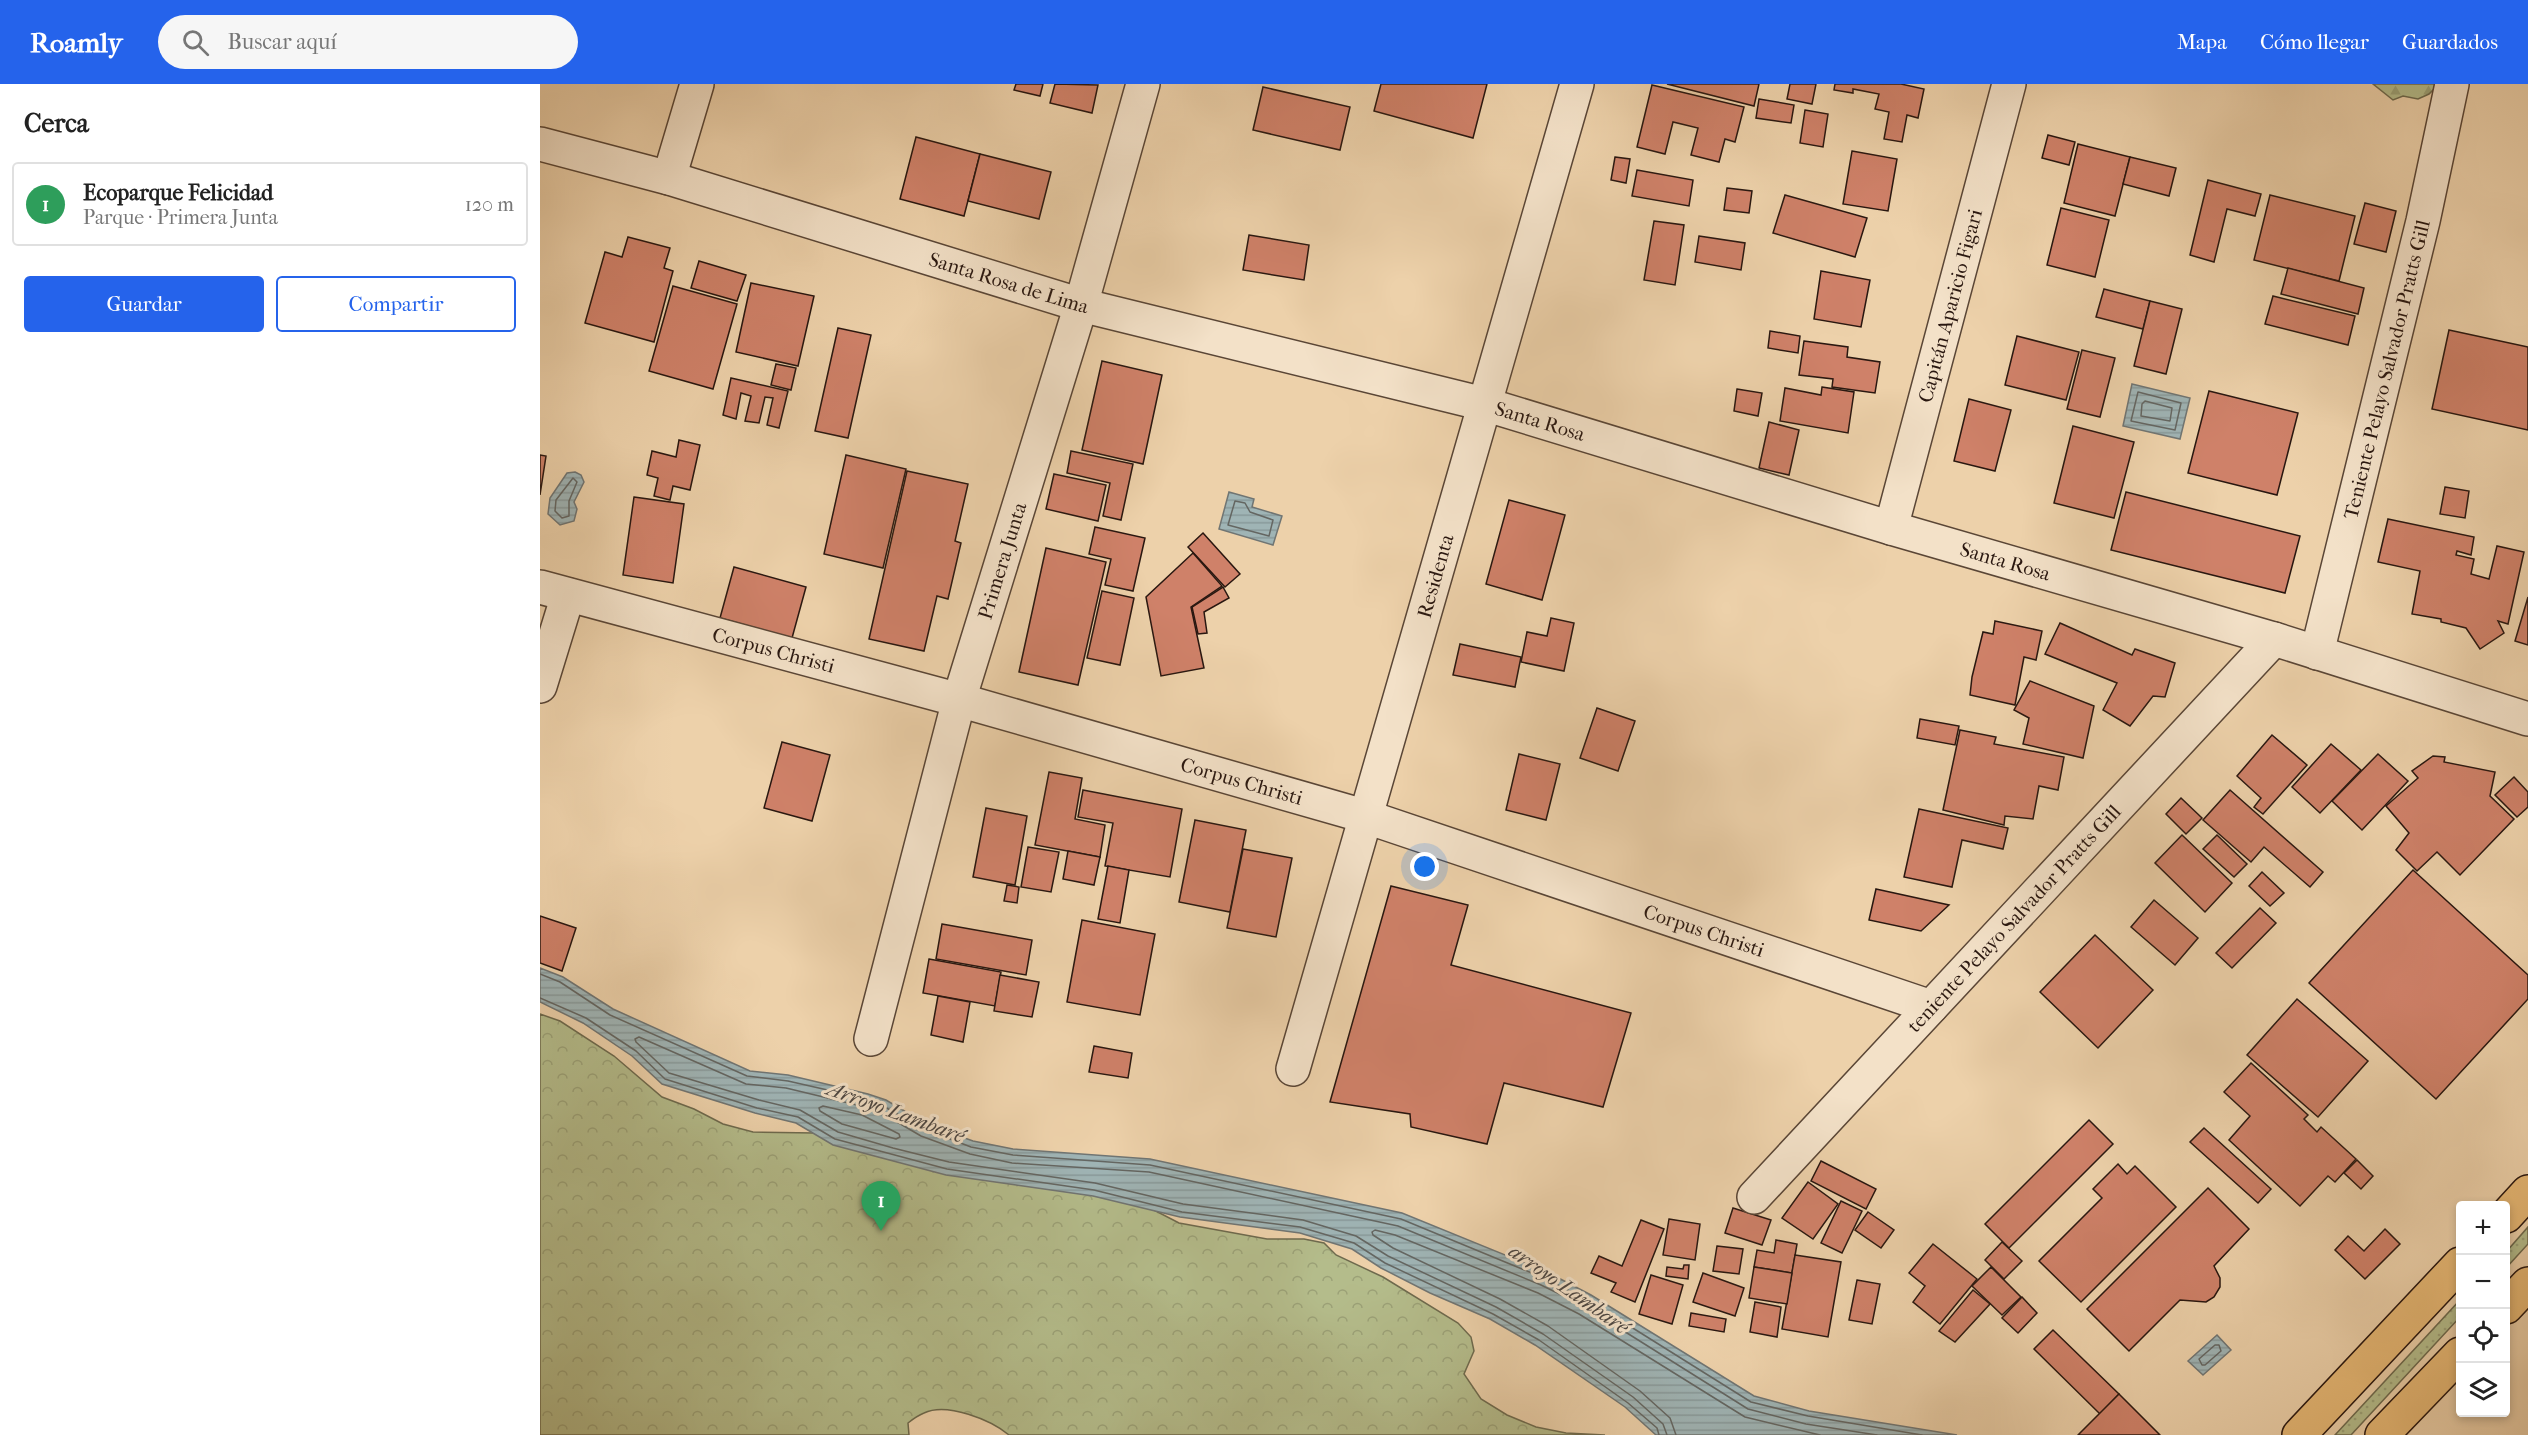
<!DOCTYPE html>
<html lang="es">
<meta charset="utf-8">
<style>
:root{--surface:#fff;--page:#f6f6f6;--text:#222;--muted:#767676;--line:#e0e0e0;--accent:#2563eb}
body{margin:0;font-family:"IM FELL French Canon",serif;background:var(--page);color:var(--text)}
.controls{position:absolute;right:18px;bottom:18px;display:grid;overflow:hidden;border-radius:6px;box-shadow:0 3px 9px #0003}
.controls button{width:54px;height:54px;display:grid;place-items:center;padding:0;border:0;border-bottom:2px solid var(--line);background:var(--surface);color:var(--text);font:30px sans-serif}
.you{position:absolute;left:885px;top:783px;width:21px;height:21px;margin:-15px;border:4px solid #fff;border-radius:50%;background:#1a73e8;box-shadow:0 0 0 9px #1a73e833}
.badge{display:grid;place-items:center;width:39px;height:39px;border-radius:50%;background:var(--accent);color:#fff;font-size:20px;font-weight:700}
.pin{position:absolute;translate:-50% -50px;filter:drop-shadow(0 2px 3px #0008)}
.pin::after{content:'';position:absolute;top:32px;width:21px;height:18px;background:inherit;clip-path:polygon(0 0,100% 0,50% 100%)}
.list{margin:0;padding:0;list-style:none}
h2{display:flex;justify-content:space-between;align-items:center;height:78px;margin:0;padding:0 24px;font-size:26px}
h2 small{font-size:20px;font-weight:400;color:var(--muted)}
.list li{display:grid;grid-template-columns:39px 1fr auto;gap:18px;align-items:center;box-sizing:border-box;height:84px;margin:0 12px 12px;padding:0 12px;border:2px solid var(--line);border-radius:6px}
.list b{display:block;font-size:22px;white-space:nowrap}
.list p{margin:0;font-size:20px;white-space:nowrap;color:var(--muted)}
.list em{font-size:20px;font-style:normal;color:var(--muted)}
.actions{display:flex;gap:12px;padding:18px 24px}
.actions a{flex:1;padding:14px 0;border:2px solid var(--accent);border-radius:6px;text-align:center;font-size:21px;color:var(--accent)}
.actions .main{background:var(--accent);color:#fff}
.icon{flex:none;width:33px;height:33px;fill:none;stroke:currentColor;stroke-width:2;stroke-linecap:round;stroke-linejoin:round}
.map{position:relative;flex:none;width:1988px;height:1351px;overflow:hidden}
header{display:flex;align-items:center;gap:36px;box-sizing:border-box;height:84px;padding:0 30px;background:var(--accent);color:#fff}
header strong{font-size:28px}
nav{display:flex;gap:33px;margin-inline-start:auto;font-size:21px}
.search{width:420px;height:54px;background:var(--page);display:flex;align-items:center;gap:15px;box-sizing:border-box;padding:0 21px;border-radius:33px;color:var(--muted);font-size:22px}
main{display:flex}
aside{flex:1;background:var(--surface)}
.map>svg:first-child{display:block}
.grass{fill:url(#grass-dots);stroke:#6e6a4e;stroke-width:1.5}
.forest{fill:url(#forest-firs);stroke:#6e6a4e;stroke-width:1.5}
.park{fill:url(#park-crowns);stroke:#6e6a4e;stroke-width:1.5}
.water{fill:url(#water-rules);stroke:#707573;stroke-width:1.5}
.lines{fill:none;stroke-linecap:round;stroke-linejoin:round}
.shore{stroke:#646662;stroke-width:1.5}
.building{fill:#cf8169;stroke:#291710;stroke-width:1.5}
.minor-casing{stroke:#5a4636;stroke-width:36}
.major-casing{stroke:#291710;stroke-width:36}
.minor{stroke:#f3e1c8;stroke-width:33}
.major{stroke:#e6b875;stroke-width:33}
.labels{text-anchor:middle;stroke-width:6;stroke-linejoin:round;paint-order:stroke}
.street-label{font-size:20px;fill:#291710;stroke:#f3e1c8}
.water-label{font-size:21px;font-style:italic;fill:#4c4642;stroke:#f3e1c8}
</style>
<header>
<strong>Roamly</strong>
<div class="search"><svg class="icon" aria-label="search" viewBox="0 0 24 24"><circle cx="10" cy="10" r="6"/><path d="M15 15l6 6"/></svg>Buscar aquí</div>
<nav><a>Mapa</a><a>Cómo llegar</a><a>Guardados</a></nav>
</header>
<main>
<aside>
<h2>Cerca<small></small></h2>
<ul class="list">
<li><span class="badge" style="background:#2e9e5b">1</span><div><b>Ecoparque Felicidad</b><p>Parque · Primera Junta</p></div><em>120 m</em></li>
</ul>
<div class="actions"><a class="main">Guardar</a><a>Compartir</a></div>
</aside>
<div class="map">
<svg width="1988" height="1351" viewBox="0 0 1988 1351">
<defs>
<pattern id="grass-dots" width="8" height="8" patternUnits="userSpaceOnUse" patternTransform="scale(1.5)"><rect width="8" height="8" fill="#b4bc8b"/><path d="M2 2h.1M6 6h.1" fill="none" stroke="#9ba177" stroke-width="1.8" stroke-linecap="round"/></pattern>
<pattern id="forest-firs" width="22" height="20" patternUnits="userSpaceOnUse" patternTransform="scale(1.5)"><rect width="22" height="20" fill="#b4bc8b"/><path d="M5 1l3.5 6h-7zM16 11l3.5 6h-7z" fill="#9ba177"/></pattern>
<pattern id="park-crowns" width="20" height="18" patternUnits="userSpaceOnUse" patternTransform="scale(1.5)"><rect width="20" height="18" fill="#b4bc8b"/><path d="M2 6a3 3 0 1 1 6 0M12 15a3 3 0 1 1 6 0" fill="none" stroke="#9ba177"/></pattern>
<pattern id="water-rules" width="6" height="5" patternUnits="userSpaceOnUse" patternTransform="scale(1.5)"><rect width="6" height="5" fill="#9fb4b5"/><path d="M0 2.5h6" fill="none" stroke="#899a9b"/></pattern>
</defs>
<rect width="100%" height="100%" fill="#edd1aa"/>
<filter id="stains"><feTurbulence type="fractalNoise" baseFrequency=".00333" numOctaves="4"/><feColorMatrix values="0 0 0 0 .2 0 0 0 0 .09 0 0 0 0 .02 0 0 0 .5 -.17"/></filter>
<radialGradient id="worn" r=".72"><stop offset=".6" stop-color="#630" stop-opacity="0"/><stop offset="1" stop-color="#630" stop-opacity=".3"/></radialGradient>
<g class="grass">
<polygon points="1988,1143 1988,1160 1966,1184 1966,1168"/>
<polygon points="1920,1216 1920,1233 1811,1351 1795,1351"/>
</g>
<polygon class="forest" points="1833,0 1899,0 1889,10 1878,15 1863,12 1853,16"/>
<path class="park" d="M0 930 20 937 74 972 122 1013 154 1025 183 1040 213 1048 275 1049 485 1093 610 1124 639 1139 727 1155H764L784 1159 796 1171 843 1193 918 1239 931 1253 934 1267 924 1290 941 1315 967 1331 996 1343 1026 1349 1065 1351H469C451 1336 407 1318 384 1329 379 1331 373 1335 368 1339L369 1351H0Z"/>
<g class="water">
<polygon points="1592,300 1650,314 1640,355 1583,342"/>
<polygon points="35,388 41,391 44,398 34,418 37,425 34,437 20,441 8,430 10,414 27,389"/>
<polygon points="689,408 714,415 712,423 742,432 733,461 679,445"/>
<polygon points="0,884 23,893 73,925 210,987 248,991 328,1010 346,1016 386,1040 433,1057 473,1065 610,1075 862,1129 1007,1188 1051,1211 1214,1312 1269,1327 1417,1351 1116,1351 1085,1323 995,1261 950,1235 890,1209 841,1184 812,1165 760,1149 640,1133 553,1112 406,1091 293,1061 256,1039 215,1029 122,1000 92,972 43,939 0,918"/>
<polygon points="1677,1251 1691,1266 1663,1291 1648,1277"/>
</g>
<g class="lines">
<g class="shore">
<polygon points="1598,308 1641,319 1635,346 1591,337"/>
<polygon points="1605,317 1632,324 1630,337 1601,332 1602,320"/>
<polygon points="33,394 37,398 29,417 29,432 22,434 15,427 16,416"/>
<polygon points="695,417 705,419 710,428 733,436 729,452 688,441"/>
<polyline points="0,890 20,898 70,931 207,992 248,997 327,1015 343,1022 384,1045 431,1063 473,1071 610,1081 861,1135 1004,1194 1048,1216 1211,1318 1268,1332 1382,1351"/>
<polyline points="0,914 46,934 96,967 125,995 217,1024 258,1033 295,1055 407,1085 554,1106 642,1128 760,1143 814,1159 845,1179 953,1230 999,1256 1088,1319 1117,1344 1119,1351"/>
<polygon points="283,1022 322,1031 359,1050 360,1053 356,1055 302,1040 280,1027 279,1024"/>
<polygon points="1675,1261 1679,1261 1681,1267 1665,1281 1662,1281 1659,1275"/>
<polyline points="1127,1351 1123,1340 1093,1313 1003,1250 956,1223 848,1172 816,1152 763,1136 643,1120 555,1099 409,1078 353,1064 298,1048 260,1026 219,1016 129,989 96,958 95,955 99,953 206,1000 246,1004 325,1023 340,1028 381,1052 430,1070 472,1079 609,1088 858,1142 1001,1201 1044,1222 1208,1325 1266,1340 1337,1351"/>
<polyline points="1136,1351 1130,1334 1100,1307 1008,1242 960,1215 853,1164 833,1151 832,1148 835,1146 855,1151 998,1209 1039,1230 1205,1333 1280,1351"/>
</g>
</g>
<g class="building">
<polygon points="476,0 503,0 500,12 474,6"/>
<polygon points="515,0 558,1 552,29 510,19"/>
<polygon points="841,0 947,0 933,54 834,27"/>
<polygon points="1127,0 1219,0 1214,22"/>
<polygon points="1250,0 1276,0 1272,20 1247,15"/>
<polygon points="1295,0 1361,0 1384,5 1378,34 1367,31 1362,58 1344,55 1349,28 1335,25 1339,10 1313,5 1313,9 1294,6"/>
<polygon points="1112,1 1204,23 1195,58 1185,55 1179,78 1151,71 1158,44 1133,38 1125,70 1097,63"/>
<polygon points="723,3 810,23 800,66 713,46"/>
<polygon points="1219,15 1254,21 1251,39 1216,34"/>
<polygon points="1265,26 1288,30 1283,63 1260,59"/>
<polygon points="1508,51 1535,58 1529,81 1502,74"/>
<polygon points="376,53 440,70 424,132 360,115"/>
<polygon points="1538,60 1590,73 1575,132 1524,119"/>
<polygon points="1312,67 1357,75 1348,127 1303,120"/>
<polygon points="440,70 511,88 499,135 428,117"/>
<polygon points="1075,73 1090,75 1086,99 1071,96"/>
<polygon points="1590,73 1636,84 1629,112 1583,100"/>
<polygon points="1097,86 1153,96 1149,122 1092,112"/>
<polygon points="1668,96 1721,110 1715,132 1687,125 1674,178 1650,171"/>
<polygon points="1187,104 1212,107 1209,129 1184,126"/>
<polygon points="1245,111 1327,134 1315,173 1233,149"/>
<polygon points="1730,111 1815,132 1799,197 1714,176"/>
<polygon points="1825,119 1856,127 1846,168 1814,160"/>
<polygon points="1521,124 1569,136 1555,193 1507,181"/>
<polygon points="1114,137 1144,141 1135,201 1104,196"/>
<polygon points="709,151 769,161 764,196 703,186"/>
<polygon points="1159,152 1205,159 1201,186 1155,178"/>
<polygon points="88,153 130,164 124,184 133,187 114,258 45,239 65,168 82,173"/>
<polygon points="159,177 206,191 197,217 151,204"/>
<polygon points="1748,184 1824,204 1818,230 1741,210"/>
<polygon points="1281,187 1330,196 1321,243 1274,235"/>
<polygon points="211,199 274,212 258,282 196,268"/>
<polygon points="133,202 197,220 173,305 109,287"/>
<polygon points="1564,205 1610,217 1603,245 1556,233"/>
<polygon points="1733,212 1815,232 1808,261 1725,240"/>
<polygon points="1610,217 1642,225 1626,290 1594,282"/>
<polygon points="298,244 331,251 308,354 275,347"/>
<polygon points="1909,246 1988,263 1988,346 1892,325"/>
<polygon points="1230,247 1260,252 1258,269 1228,264"/>
<polygon points="1477,252 1539,268 1526,316 1465,301"/>
<polygon points="1264,257 1308,263 1307,273 1340,278 1335,309 1292,303 1293,295 1259,291"/>
<polygon points="1542,266 1575,274 1560,333 1527,325"/>
<polygon points="562,277 622,291 603,380 542,366"/>
<polygon points="236,280 256,284 251,306 231,301"/>
<polygon points="191,294 248,307 239,344 227,341 233,314 225,313 219,339 205,337 211,312 201,309 196,335 183,331"/>
<polygon points="1282,303 1314,308 1308,349 1240,337 1245,304 1281,311"/>
<polygon points="1197,305 1222,309 1218,332 1194,327"/>
<polygon points="1669,307 1758,329 1737,411 1648,389"/>
<polygon points="1429,315 1471,326 1455,387 1414,377"/>
<polygon points="1229,338 1259,346 1249,391 1219,384"/>
<polygon points="1533,342 1594,358 1574,434 1514,419"/>
<polygon points="139,356 160,361 150,406 133,402 130,416 114,412 118,394 107,391 112,367 136,373"/>
<polygon points="531,367 593,380 581,436 563,432 570,399 527,389"/>
<polygon points="0,371 6,372 0,411"/>
<polygon points="306,371 366,385 343,484 284,470"/>
<polygon points="367,387 428,400 415,457 421,459 408,515 397,512 384,567 329,555"/>
<polygon points="514,390 566,401 558,437 506,425"/>
<polygon points="1905,403 1929,407 1925,434 1900,430"/>
<polygon points="1586,408 1760,452 1745,509 1571,466"/>
<polygon points="94,413 144,420 133,499 83,491"/>
<polygon points="969,416 1025,431 1002,516 946,500"/>
<polygon points="1848,435 1934,453 1931,471 1917,467 1916,471 1934,475 1931,490 1949,495 1957,462 1984,468 1968,540 1958,537 1964,549 1940,565 1926,544 1901,538 1901,535 1872,530 1880,487 1838,478"/>
<polygon points="555,443 605,454 593,507 565,501 571,475 549,470"/>
<polygon points="663,449 700,490 685,503 648,463"/>
<polygon points="506,464 566,478 538,601 479,588"/>
<polygon points="653,469 682,502 651,523 664,584 621,592 606,513"/>
<polygon points="194,483 266,503 252,554 180,534"/>
<polygon points="683,503 689,514 664,528 667,549 658,550 652,523"/>
<polygon points="562,507 594,514 580,581 547,574"/>
<polygon points="1988,513 1988,561 1975,557"/>
<polygon points="1011,534 1034,539 1024,587 981,578 987,548 1007,552"/>
<polygon points="1455,537 1502,547 1496,576 1484,573 1475,621 1430,611 1432,593 1443,548 1453,550"/>
<polygon points="1520,539 1592,571 1595,565 1635,579 1625,613 1613,612 1590,642 1563,626 1577,599 1505,570"/>
<polygon points="920,560 981,573 975,603 913,591"/>
<polygon points="1490,597 1554,622 1543,674 1483,660 1489,634 1474,626"/>
<polygon points="1057,624 1095,637 1078,687 1040,674"/>
<polygon points="1380,635 1419,642 1415,661 1377,654"/>
<polygon points="1420,646 1456,653 1454,660 1524,673 1518,706 1499,702 1493,735 1465,732 1464,741 1403,726"/>
<polygon points="1732,651 1767,681 1723,730 1714,723 1721,714 1697,692"/>
<polygon points="242,658 290,671 272,737 224,724"/>
<polygon points="1791,660 1821,686 1780,729 1752,703"/>
<polygon points="979,670 1020,680 1006,736 966,726"/>
<polygon points="1838,670 1868,697 1822,746 1792,717"/>
<polygon points="1893,672 1905,673 1904,678 1955,688 1950,712 1974,735 1920,791 1897,768 1877,787 1856,766 1869,749 1846,722 1878,694 1872,687"/>
<polygon points="509,688 542,694 535,735 565,741 560,773 495,761"/>
<polygon points="1974,693 1988,708 1988,723 1977,733 1955,711"/>
<polygon points="543,706 642,725 630,793 565,782 573,739 538,733"/>
<polygon points="1690,706 1783,788 1770,803 1724,763 1711,778 1663,736"/>
<polygon points="1641,714 1662,734 1646,750 1626,730"/>
<polygon points="446,724 487,732 475,801 433,793"/>
<polygon points="1379,725 1468,744 1463,765 1422,756 1412,803 1364,793"/>
<polygon points="655,736 706,746 690,828 639,818"/>
<polygon points="1642,751 1692,799 1665,828 1615,779"/>
<polygon points="1677,751 1707,780 1694,793 1663,765"/>
<polygon points="488,763 519,768 511,808 481,803"/>
<polygon points="703,765 752,774 736,853 687,844"/>
<polygon points="528,767 560,773 554,801 523,795"/>
<polygon points="568,782 589,786 580,839 558,835"/>
<polygon points="1873,786 1988,891 1988,915 1896,1015 1769,899"/>
<polygon points="1722,788 1744,809 1730,822 1709,802"/>
<polygon points="467,801 479,803 477,819 464,817"/>
<polygon points="851,802 928,821 911,881 1091,929 1063,1023 964,999 947,1060 871,1043 870,1030 790,1018"/>
<polygon points="1336,805 1409,821 1381,847 1329,836"/>
<polygon points="1614,816 1658,854 1635,881 1591,843"/>
<polygon points="1720,824 1736,839 1692,884 1676,869"/>
<polygon points="0,832 36,844 22,887 0,879"/>
<polygon points="542,836 615,850 600,931 527,918"/>
<polygon points="402,840 492,856 486,891 396,875"/>
<polygon points="1555,851 1613,906 1558,964 1500,908"/>
<polygon points="389,875 461,888 455,922 383,909"/>
<polygon points="460,891 499,898 492,933 454,927"/>
<polygon points="398,912 430,918 423,958 391,951"/>
<polygon points="1757,915 1828,977 1778,1033 1707,971"/>
<polygon points="554,962 592,969 588,994 549,988"/>
<polygon points="1711,979 1768,1031 1764,1035 1777,1048 1781,1043 1816,1075 1795,1098 1788,1092 1760,1122 1689,1056 1710,1032 1684,1008"/>
<polygon points="1549,1036 1573,1060 1469,1164 1445,1140"/>
<polygon points="1664,1044 1731,1105 1718,1119 1650,1058"/>
<polygon points="1817,1076 1833,1092 1821,1105 1804,1089"/>
<polygon points="1281,1077 1336,1105 1326,1125 1271,1097"/>
<polygon points="1578,1080 1587,1090 1595,1082 1636,1123 1541,1218 1499,1177 1562,1114 1553,1105"/>
<polygon points="1268,1098 1298,1120 1273,1155 1242,1134"/>
<polygon points="1668,1104 1709,1145 1674,1182 1680,1194 1680,1203 1674,1213 1666,1218 1640,1216 1589,1267 1547,1225"/>
<polygon points="1301,1117 1322,1127 1302,1169 1281,1159"/>
<polygon points="1193,1124 1231,1136 1222,1161 1185,1149"/>
<polygon points="1328,1128 1354,1146 1341,1164 1315,1146"/>
<polygon points="1129,1135 1160,1140 1155,1176 1123,1171"/>
<polygon points="1101,1136 1124,1145 1095,1218 1071,1208 1076,1199 1051,1189 1059,1172 1082,1182"/>
<polygon points="1845,1145 1860,1160 1825,1195 1795,1166 1808,1152 1824,1167"/>
<polygon points="1236,1156 1257,1160 1252,1189 1214,1183 1217,1166 1234,1169"/>
<polygon points="1462,1158 1482,1177 1464,1195 1445,1176"/>
<polygon points="1393,1160 1437,1195 1400,1240 1373,1218 1385,1202 1369,1189"/>
<polygon points="1177,1162 1203,1165 1199,1190 1173,1187"/>
<polygon points="1255,1171 1301,1178 1288,1253 1242,1245"/>
<polygon points="1144,1181 1149,1181 1148,1195 1126,1192 1127,1183 1143,1185"/>
<polygon points="1214,1183 1252,1189 1247,1220 1209,1214"/>
<polygon points="1451,1183 1481,1213 1462,1231 1432,1202"/>
<polygon points="1163,1189 1204,1204 1195,1232 1153,1218"/>
<polygon points="1111,1191 1143,1201 1132,1240 1099,1230"/>
<polygon points="1317,1196 1340,1200 1332,1240 1309,1236"/>
<polygon points="1433,1206 1450,1220 1415,1258 1399,1247"/>
<polygon points="1482,1213 1497,1229 1478,1249 1462,1234"/>
<polygon points="1215,1218 1241,1223 1237,1253 1210,1248"/>
<polygon points="1151,1229 1186,1235 1184,1248 1149,1242"/>
<polygon points="1513,1246 1579,1310 1560,1330 1494,1265"/>
<polygon points="1579,1310 1620,1351 1538,1351"/>
</g>
<g class="lines">
<defs>
<g id="minor">
<path id="s1" d="M0 60 129 94 541 221 944 320 1351 444 1734 555 1988 635"/>
<polyline points="129,94 157,0"/>
<path id="s2" d="M1351 444 1469 0"/>
<path id="s3" d="M0 503 419 616 824 732 1391 923"/>
<path id="s4" d="M1777 569 1883 137 1912 0"/>
<polyline points="0,602 28,511"/>
<path id="s5" d="M331 955 419 616 541 221 603 0"/>
<path id="s6" d="M753 985 1037 0"/>
<path id="s7" d="M1214 1113 1734 555"/>
</g>
<g id="major">
<polyline points="1966,1132 1988,1108"/>
<polyline points="1966,1223 1988,1200"/>
<polyline points="1759,1351 1920,1180"/>
<polyline points="1842,1351 1920,1270"/>
</g>
</defs>
<use href="#minor" class="minor-casing"/>
<use href="#major" class="major-casing"/>
<use href="#minor" class="minor"/>
<use href="#major" class="major"/>
</g>
<g class="labels">
<g class="street-label">
<text dy="7" stroke="none"><textPath href="#s1" startOffset="489">Santa Rosa de Lima</textPath></text>
<text dy="7" stroke="none"><textPath href="#s2" startOffset="230">Capitán Aparicio Figari</textPath></text>
<text dy="7" stroke="none"><textPath href="#s4" startOffset="292">Teniente Pelayo Salvador Pratts Gill</textPath></text>
<text dy="7" stroke="none"><textPath href="#s1" startOffset="1038">Santa Rosa</textPath></text>
<text dy="7" stroke="none"><textPath href="#s5" startOffset="496">Primera Junta</textPath></text>
<text dy="7" stroke="none"><textPath href="#s1" startOffset="1524">Santa Rosa</textPath></text>
<text dy="7" stroke="none"><textPath href="#s6" startOffset="513">Residenta</textPath></text>
<text dy="7" stroke="none"><textPath href="#s3" startOffset="242">Corpus Christi</textPath></text>
<text dy="7" stroke="none"><textPath href="#s3" startOffset="728">Corpus Christi</textPath></text>
<text dy="7" stroke="none"><textPath href="#s7" startOffset="381">teniente Pelayo Salvador Pratts Gill</textPath></text>
<text dy="7" stroke="none"><textPath href="#s3" startOffset="1214">Corpus Christi</textPath></text>
</g>
<g class="water-label">
<text transform="translate(356 1028) rotate(20)" y="7">Arroyo Lambaré</text>
<text transform="translate(1029 1205) rotate(35)" y="7">arroyo Lambaré</text>
</g>
</g>
<rect width="100%" height="100%" filter="url(#stains)"/>
<rect width="100%" height="100%" fill="url(#worn)"/>
</svg>
<div class="controls">
<button>+</button>
<button>−</button>
<button><svg class="icon" aria-label="locate" viewBox="0 0 24 24"><circle cx="12" cy="12" r="6"/><path d="M12 2v4M12 18v4M2 12h4M18 12h4"/></svg></button>
<button><svg class="icon" aria-label="layers" viewBox="0 0 24 24"><path d="M12 4l9 5-9 5-9-5zM3 14l9 5 9-5"/></svg></button>
</div>
<div class="you"></div>
<div class="pin badge" style="left:341px;top:1147px;background:#2e9e5b">1</div>
</div>
</main>
